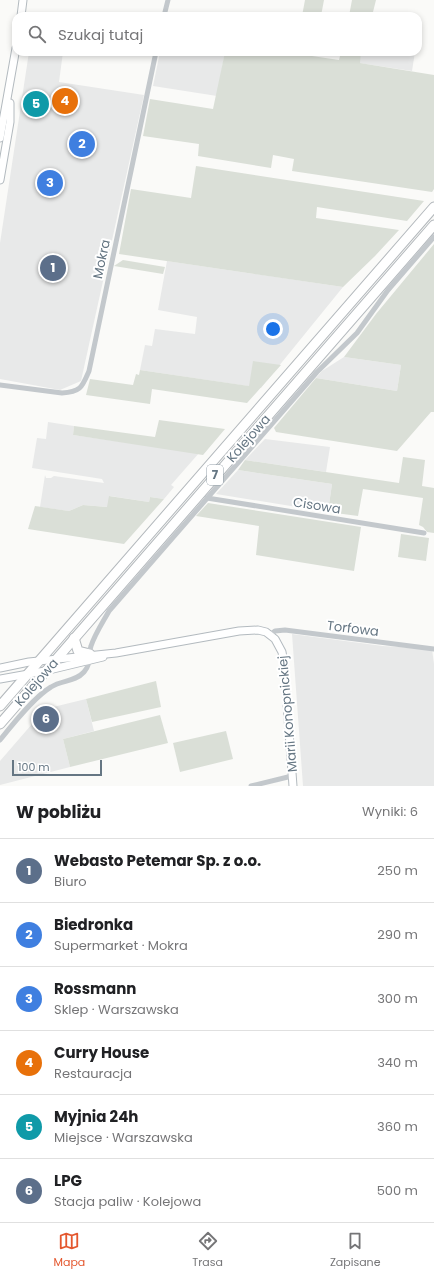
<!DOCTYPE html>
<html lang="pl">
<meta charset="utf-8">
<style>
:root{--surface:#fff;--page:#f6f6f6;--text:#202124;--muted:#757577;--line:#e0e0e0;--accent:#e4572e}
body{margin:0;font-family:Poppins,sans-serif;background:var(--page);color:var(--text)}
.scale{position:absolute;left:12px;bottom:10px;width:90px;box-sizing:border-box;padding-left:4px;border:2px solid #657683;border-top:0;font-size:11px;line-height:14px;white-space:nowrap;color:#657683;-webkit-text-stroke:3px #fff;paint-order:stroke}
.you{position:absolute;left:273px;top:329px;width:14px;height:14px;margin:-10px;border:3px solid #fff;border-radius:50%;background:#1a73e8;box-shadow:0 0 0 6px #1a73e833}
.badge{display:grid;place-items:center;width:26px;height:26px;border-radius:50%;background:var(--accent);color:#fff;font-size:13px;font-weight:700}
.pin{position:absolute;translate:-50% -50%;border:2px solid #fff;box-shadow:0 1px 4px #0006}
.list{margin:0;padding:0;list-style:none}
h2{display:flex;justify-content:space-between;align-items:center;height:52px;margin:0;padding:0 16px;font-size:17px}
h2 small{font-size:13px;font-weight:400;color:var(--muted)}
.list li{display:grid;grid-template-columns:26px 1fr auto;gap:12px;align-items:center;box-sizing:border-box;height:64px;padding:0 16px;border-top:1px solid var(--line)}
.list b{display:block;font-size:15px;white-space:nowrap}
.list p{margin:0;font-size:13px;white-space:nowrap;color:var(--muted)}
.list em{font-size:13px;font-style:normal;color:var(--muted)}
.icon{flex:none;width:22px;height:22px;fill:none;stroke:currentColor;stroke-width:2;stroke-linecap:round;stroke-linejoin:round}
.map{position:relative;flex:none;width:434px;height:786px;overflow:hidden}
.search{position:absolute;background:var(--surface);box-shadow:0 2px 6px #0003;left:12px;right:12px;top:12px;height:44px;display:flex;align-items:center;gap:10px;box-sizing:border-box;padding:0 14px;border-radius:12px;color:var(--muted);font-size:15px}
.sheet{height:436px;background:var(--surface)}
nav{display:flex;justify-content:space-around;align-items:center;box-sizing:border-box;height:56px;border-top:1px solid var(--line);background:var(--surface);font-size:11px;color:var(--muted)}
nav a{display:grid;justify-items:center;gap:2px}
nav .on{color:var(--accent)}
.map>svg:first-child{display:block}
.built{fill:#e8e9e9}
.green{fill:#dadfd7}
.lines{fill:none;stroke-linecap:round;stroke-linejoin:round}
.secondary-casing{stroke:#b3babf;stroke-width:9}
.highway-casing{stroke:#b4b9bd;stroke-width:11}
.street{stroke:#c3c8cc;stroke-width:5}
.secondary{stroke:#fff;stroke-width:7}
.highway{stroke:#fff;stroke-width:9}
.labels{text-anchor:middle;stroke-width:4;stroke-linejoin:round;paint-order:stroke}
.shield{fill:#fff;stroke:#939fa8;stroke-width:1}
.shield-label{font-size:12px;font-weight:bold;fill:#657683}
.street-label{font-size:13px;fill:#657683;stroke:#fff}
</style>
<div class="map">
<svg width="434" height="786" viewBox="0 0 434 786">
<rect width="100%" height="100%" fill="#fafaf8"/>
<g class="built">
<polygon points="29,52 63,52 59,82 144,95 81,381 60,390 0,379 0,243"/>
<polygon points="160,52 186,54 187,52 225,52 217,96 153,86"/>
<polygon points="361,52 415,52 412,71 359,63"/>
<polygon points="167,261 343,287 261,388 140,370 145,345 152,346 155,329 195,334 197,317 158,310"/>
<polygon points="344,357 401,365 397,391 316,378 322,371"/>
<polygon points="48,422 74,426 73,435 199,453 171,485 174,487 164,499 150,497 149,502 110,496 108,507 83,505 69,511 40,507 45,475 46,478 51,478 54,476 104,483 102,479 32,468 37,438 46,439"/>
<polygon points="265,439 330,447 326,472 245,460"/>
<polygon points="238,470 332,484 328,512 216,494"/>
<polygon points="292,634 383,646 432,649 434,664 434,786 303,786"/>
<polygon points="86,699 94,731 63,739 70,767 0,785 0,761 45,709"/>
</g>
<g class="green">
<polygon points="305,0 324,0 321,16 302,16"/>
<polygon points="352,0 376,0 372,16 349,16"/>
<polygon points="225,52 313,52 312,56 339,60 341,52 361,52 360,63 434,75 434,189 432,192 292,171 294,159 273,155 271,168 198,156 199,144 143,136 150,99 213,109"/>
<polygon points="196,166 424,201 407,221 317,207 316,218 399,230 375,256 343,287 119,254 131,189 191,198"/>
<polygon points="434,244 434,412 431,412 397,451 276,432 274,428 316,378 397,391 401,365 344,357 376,314"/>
<polygon points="123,260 165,267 163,274 114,266"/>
<polygon points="253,361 281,365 247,403 152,389 150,404 86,395 90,379 133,385 136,374 139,375 140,370 249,386"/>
<polygon points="159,420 225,429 203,455 73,435 74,426 155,437"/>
<polygon points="403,457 425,460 422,486 434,488 434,533 427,532 423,527 419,525 423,498 363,489 358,516 328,512 332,484 238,470 245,460 399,483"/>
<polygon points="109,496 149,502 150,497 164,499 124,544 28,529 35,506 69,511 83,505 107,507"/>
<polygon points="208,503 361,527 354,571 256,555 259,526 196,516"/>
<polygon points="401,534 429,538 426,561 398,557"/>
<polygon points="156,681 161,707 92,722 86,699"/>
<polygon points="160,715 168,743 70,767 63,739"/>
<polygon points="226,731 233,759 180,772 173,743"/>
</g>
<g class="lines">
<defs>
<g id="secondary">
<polyline points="21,16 23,0"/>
<polyline points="0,138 16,48"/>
<polyline points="0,180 10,122 10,103"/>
<polyline points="0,668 29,662 116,653 239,631 258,630 266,632 275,639 282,652 284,663 293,786"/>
<polyline points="0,679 45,671 103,657"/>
</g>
<g id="highway">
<polyline points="74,638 78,651 90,654"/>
<polyline points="0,706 434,207"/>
<polyline points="0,724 434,225"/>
</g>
</defs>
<use href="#secondary" class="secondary-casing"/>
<use href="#highway" class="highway-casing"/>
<g class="street">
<polyline points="164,16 168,0"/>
<path d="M0 385 62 393C81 392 82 387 89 371L156 52"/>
<polyline points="207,498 424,533"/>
<polyline points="270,635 275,631 285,630 434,649"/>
<path d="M0 740C12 725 34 697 51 687 62 680 75 682 84 672 92 663 87 656 91 646 95 634 103 622 109 611L317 372 357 333 388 290 434 237"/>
<polyline points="251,786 292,776"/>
</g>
<use href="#secondary" class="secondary"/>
<use href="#highway" class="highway"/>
</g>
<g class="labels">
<rect class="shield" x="207" y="465" width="16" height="20" rx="3"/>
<g class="shield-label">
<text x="215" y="479">7</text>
</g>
<g class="street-label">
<text transform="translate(101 259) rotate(-78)" y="5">Mokra</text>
<text transform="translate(248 438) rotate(-49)" y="5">Kolejowa</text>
<text transform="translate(317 505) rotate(9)" y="5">Cisowa</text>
<text transform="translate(353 628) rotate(7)" y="5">Torfowa</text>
<text transform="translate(36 682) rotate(-49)" y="5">Kolejowa</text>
<text transform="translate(287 714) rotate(-95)" y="5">Marii Konopnickiej</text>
</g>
</g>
</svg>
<div class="scale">100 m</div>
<div class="you"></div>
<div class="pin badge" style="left:53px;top:268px;background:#5c6f8a">1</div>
<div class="pin badge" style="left:82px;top:144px;background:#3f7fe0">2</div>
<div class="pin badge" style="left:50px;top:183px;background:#3f7fe0">3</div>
<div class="pin badge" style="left:65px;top:101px;background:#e8710a">4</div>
<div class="pin badge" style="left:36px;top:104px;background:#0f9aa8">5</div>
<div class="pin badge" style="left:46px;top:719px;background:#5c6f8a">6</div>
<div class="search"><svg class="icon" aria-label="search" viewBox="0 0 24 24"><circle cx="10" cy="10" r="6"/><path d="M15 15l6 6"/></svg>Szukaj tutaj</div>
</div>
<section class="sheet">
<h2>W pobliżu<small>Wyniki: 6</small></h2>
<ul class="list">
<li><span class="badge" style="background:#5c6f8a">1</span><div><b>Webasto Petemar Sp. z o.o.</b><p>Biuro</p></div><em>250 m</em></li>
<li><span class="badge" style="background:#3f7fe0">2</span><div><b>Biedronka</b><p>Supermarket · Mokra</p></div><em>290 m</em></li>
<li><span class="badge" style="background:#3f7fe0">3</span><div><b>Rossmann</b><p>Sklep · Warszawska</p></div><em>300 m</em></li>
<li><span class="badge" style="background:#e8710a">4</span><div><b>Curry House</b><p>Restauracja</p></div><em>340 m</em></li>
<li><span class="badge" style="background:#0f9aa8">5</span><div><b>Myjnia 24h</b><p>Miejsce · Warszawska</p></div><em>360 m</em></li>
<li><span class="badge" style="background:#5c6f8a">6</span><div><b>LPG</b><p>Stacja paliw · Kolejowa</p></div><em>500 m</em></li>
</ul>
</section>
<nav>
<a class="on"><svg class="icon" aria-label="map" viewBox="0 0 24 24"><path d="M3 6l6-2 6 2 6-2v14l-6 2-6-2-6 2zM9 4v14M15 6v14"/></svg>Mapa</a>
<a><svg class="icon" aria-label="directions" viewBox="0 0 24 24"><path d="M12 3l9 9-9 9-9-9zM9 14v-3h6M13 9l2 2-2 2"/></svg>Trasa</a>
<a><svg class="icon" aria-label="saved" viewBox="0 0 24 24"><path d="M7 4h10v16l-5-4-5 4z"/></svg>Zapisane</a>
</nav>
